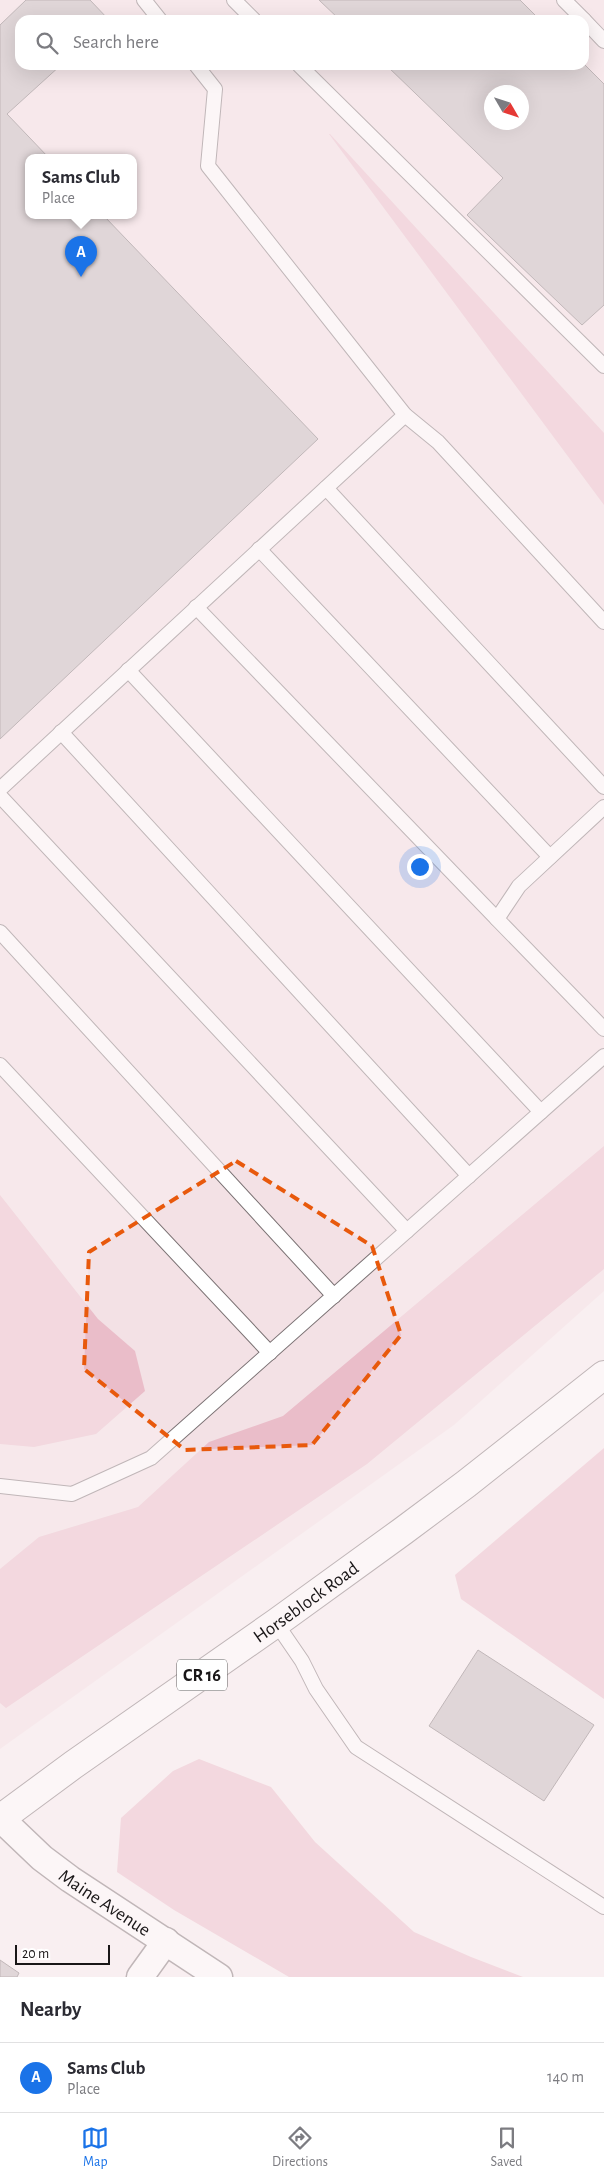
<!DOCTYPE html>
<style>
:root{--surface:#fff;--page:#f7f7f7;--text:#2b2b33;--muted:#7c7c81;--line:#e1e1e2;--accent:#1a73e8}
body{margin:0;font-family:"Alegreya Sans",sans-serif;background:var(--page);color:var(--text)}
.compass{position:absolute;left:484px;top:85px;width:45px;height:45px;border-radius:50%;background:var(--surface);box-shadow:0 5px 20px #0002;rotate:129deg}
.scale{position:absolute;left:15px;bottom:12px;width:95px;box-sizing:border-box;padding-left:5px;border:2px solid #191617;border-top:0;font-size:14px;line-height:18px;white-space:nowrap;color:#191617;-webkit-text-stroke:4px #fff;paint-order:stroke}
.you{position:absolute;left:419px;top:866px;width:18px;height:18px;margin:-12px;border:4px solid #fff;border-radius:50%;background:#1a73e8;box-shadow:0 0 0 8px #1a73e833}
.badge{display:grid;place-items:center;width:32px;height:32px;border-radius:50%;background:var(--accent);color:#fff;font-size:16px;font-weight:700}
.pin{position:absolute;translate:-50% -41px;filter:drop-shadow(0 1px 2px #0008)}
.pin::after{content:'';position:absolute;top:26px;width:18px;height:15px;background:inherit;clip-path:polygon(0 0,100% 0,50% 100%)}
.popup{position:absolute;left:25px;top:154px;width:112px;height:65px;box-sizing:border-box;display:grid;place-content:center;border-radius:10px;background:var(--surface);filter:drop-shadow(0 1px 4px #0005);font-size:16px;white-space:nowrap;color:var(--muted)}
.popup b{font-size:19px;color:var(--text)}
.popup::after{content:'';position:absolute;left:50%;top:100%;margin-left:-10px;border:10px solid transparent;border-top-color:var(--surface)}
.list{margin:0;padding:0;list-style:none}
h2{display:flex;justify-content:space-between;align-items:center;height:65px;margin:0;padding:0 20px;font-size:21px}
h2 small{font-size:16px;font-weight:400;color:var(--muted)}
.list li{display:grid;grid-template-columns:32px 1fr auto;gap:15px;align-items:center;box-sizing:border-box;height:70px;padding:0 20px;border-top:1px solid var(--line)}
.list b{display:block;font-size:19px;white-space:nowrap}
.list p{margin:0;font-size:16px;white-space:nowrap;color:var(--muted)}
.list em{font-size:16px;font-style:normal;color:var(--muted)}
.icon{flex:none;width:28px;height:28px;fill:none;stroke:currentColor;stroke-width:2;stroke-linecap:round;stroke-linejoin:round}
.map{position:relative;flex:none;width:604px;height:1977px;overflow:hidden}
.search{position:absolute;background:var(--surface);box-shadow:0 5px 20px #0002;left:15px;right:15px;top:15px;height:55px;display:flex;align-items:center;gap:12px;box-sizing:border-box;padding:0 18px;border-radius:15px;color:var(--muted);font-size:19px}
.sheet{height:135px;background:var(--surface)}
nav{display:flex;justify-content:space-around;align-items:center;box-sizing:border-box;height:70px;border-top:1px solid var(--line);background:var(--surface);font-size:14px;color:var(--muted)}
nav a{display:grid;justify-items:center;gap:2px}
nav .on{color:var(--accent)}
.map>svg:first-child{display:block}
.built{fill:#f3e1e5;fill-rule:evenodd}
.green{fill:#eabdc9}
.building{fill:#c2b8ba;stroke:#7c7476;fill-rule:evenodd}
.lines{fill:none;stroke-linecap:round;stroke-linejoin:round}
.lane-casing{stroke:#7b7274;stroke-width:16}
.street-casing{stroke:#7b7274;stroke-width:29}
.primary-casing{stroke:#7b7274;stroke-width:30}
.lane{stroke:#fff;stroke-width:14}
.street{stroke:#fff;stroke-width:26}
.primary{stroke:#fff;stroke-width:28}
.marked{fill:none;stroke:#e8590c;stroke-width:4;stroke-dasharray:10 6;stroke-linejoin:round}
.labels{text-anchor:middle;stroke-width:4;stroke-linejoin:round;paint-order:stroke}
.shield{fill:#fff;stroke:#5e5c5d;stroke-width:1}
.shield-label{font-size:18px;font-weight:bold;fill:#191617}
.street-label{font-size:19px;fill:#191617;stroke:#fff}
</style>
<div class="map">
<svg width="604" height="1977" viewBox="0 0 604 1977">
<rect width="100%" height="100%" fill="#f9eff1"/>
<path class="built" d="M0 0H604V1291L454 1425 0 1749ZM20 20H584V65H20ZM492 92H522V122H492ZM28 158H134V216H28Z"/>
<g class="green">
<polygon points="330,134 604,433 604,505 329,134"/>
<polygon points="604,1146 604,1269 367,1464 6,1708 0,1703 0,1569 39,1537 138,1507 209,1442 283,1416"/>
<polygon points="0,1195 98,1319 135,1351 145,1391 96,1434 34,1447 0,1444"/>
<polygon points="604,1448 604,1699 461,1599 455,1575"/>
<polygon points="199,1759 271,1787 315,1842 414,1932 471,1957 523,1977 289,1977 174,1910 117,1872 121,1818 173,1771"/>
</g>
<g class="building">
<polygon points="26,0 90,0 109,20 20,20 20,65 61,65 7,114 49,158 28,158 28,216 104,216 318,439 0,739 0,25"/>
<polygon points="319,0 520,0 540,20 340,20"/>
<path d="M584 64 604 84V305L582 325 467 215 503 178 386 65ZM492 92H522V122H492Z"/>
<polygon points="478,1650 594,1725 544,1801 429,1726"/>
<polygon points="0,1960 19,1973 17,1977 0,1977"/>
</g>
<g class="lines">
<defs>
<g id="lane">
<polyline points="144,0 160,20"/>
<polyline points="234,0 254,20"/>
<polyline points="564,0 584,20"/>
<polyline points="584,20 604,41"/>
<polyline points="196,65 215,89 208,166 405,415 438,442 604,622"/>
<polyline points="299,65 604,366"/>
<polyline points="326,488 604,787"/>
<polyline points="259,549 550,857"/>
<polyline points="196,607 497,919"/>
<polyline points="128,670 541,1112"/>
<polyline points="61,732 469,1176"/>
<polyline points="0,789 405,415"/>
<polyline points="0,796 407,1231"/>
<polyline points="604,807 519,886 497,919 604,1029"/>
<polyline points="0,932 334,1296"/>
<polyline points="0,1065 270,1353"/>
<polyline points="0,1486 72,1494 151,1458 604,1056"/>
<polyline points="276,1623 302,1661 316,1689 356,1747 604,1907"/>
</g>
<g id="street">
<path id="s1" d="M0 1818 42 1858 70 1879 219 1977"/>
<polyline points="140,1977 166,1941"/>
</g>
<g id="primary">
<path id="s2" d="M0 1819 73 1765 276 1623 403 1531 466 1484 604 1375"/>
</g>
</defs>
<use href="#lane" class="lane-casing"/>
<use href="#street" class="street-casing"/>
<use href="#primary" class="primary-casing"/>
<use href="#lane" class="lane"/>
<use href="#street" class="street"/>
<use href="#primary" class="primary"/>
</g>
<path d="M0 0H604V1977H0ZM236 1161 372 1246 401 1335 312 1445 185 1450 84 1369 89 1252Z" fill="#f9eff1" fill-opacity=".55" fill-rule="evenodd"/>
<path class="marked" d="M236 1161 372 1246 401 1335 312 1445 185 1450 84 1369 89 1252Z"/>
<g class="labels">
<rect class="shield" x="177" y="1659.5" width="50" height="31" rx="4"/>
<g class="shield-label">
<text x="202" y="1681">CR 16</text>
</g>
<g class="street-label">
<text dy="7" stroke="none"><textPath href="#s2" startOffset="375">Horseblock Road</textPath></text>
<text dy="7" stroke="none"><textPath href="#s1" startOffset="135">Maine Avenue</textPath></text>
</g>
</g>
</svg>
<svg class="compass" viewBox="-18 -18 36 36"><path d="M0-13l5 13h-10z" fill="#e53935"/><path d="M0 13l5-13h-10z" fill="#7c7c81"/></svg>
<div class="scale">20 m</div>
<div class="you"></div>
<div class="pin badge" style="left:81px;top:277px">A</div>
<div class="popup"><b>Sams Club</b>Place</div>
<div class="search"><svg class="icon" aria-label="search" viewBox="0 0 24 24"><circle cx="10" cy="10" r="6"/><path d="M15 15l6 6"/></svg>Search here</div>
</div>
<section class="sheet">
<h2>Nearby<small></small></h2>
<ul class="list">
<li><span class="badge">A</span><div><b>Sams Club</b><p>Place</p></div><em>140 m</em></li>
</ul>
</section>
<nav>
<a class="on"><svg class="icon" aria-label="map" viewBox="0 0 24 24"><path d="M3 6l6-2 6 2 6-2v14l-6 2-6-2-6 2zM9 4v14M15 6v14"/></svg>Map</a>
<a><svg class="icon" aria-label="directions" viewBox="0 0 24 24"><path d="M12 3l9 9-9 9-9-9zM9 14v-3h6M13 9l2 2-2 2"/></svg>Directions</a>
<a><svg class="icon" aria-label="saved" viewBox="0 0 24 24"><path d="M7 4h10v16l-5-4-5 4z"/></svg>Saved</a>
</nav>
